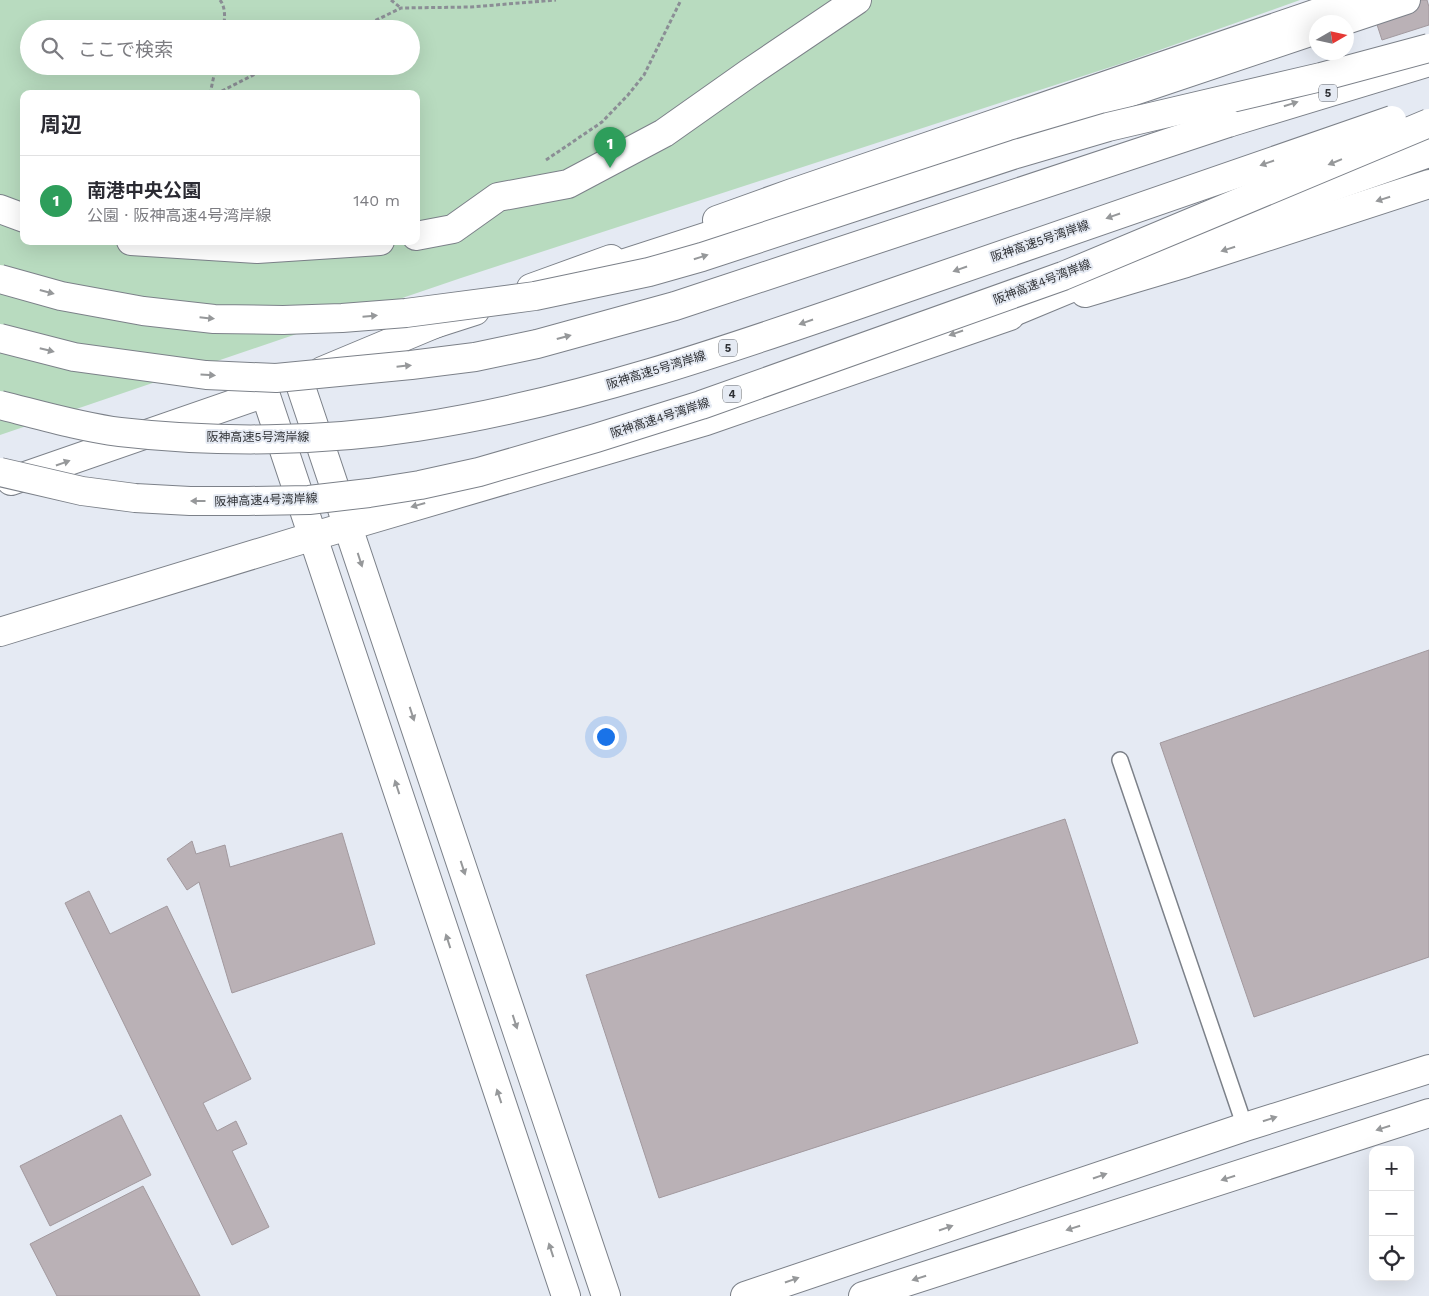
<!DOCTYPE html>
<html lang="ja">
<meta charset="utf-8">
<style>
:root{--surface:#fff;--page:#f7f7f7;--text:#2b2b33;--muted:#7c7c81;--line:#e1e1e2;--accent:#d93025}
body{margin:0;font-family:"Work Sans","Noto Sans JP",sans-serif;background:var(--page);color:var(--text)}
.controls{position:absolute;right:15px;bottom:15px;display:grid;overflow:hidden;border-radius:10px;box-shadow:0 5px 20px #0002}
.controls button{width:45px;height:45px;display:grid;place-items:center;padding:0;border:0;border-bottom:1px solid var(--line);background:var(--surface);color:var(--text);font:25px sans-serif}
.compass{position:absolute;left:1309px;top:15px;width:45px;height:45px;border-radius:50%;background:var(--surface);box-shadow:0 5px 20px #0002;rotate:81deg}
.you{position:absolute;left:605px;top:736px;width:18px;height:18px;margin:-12px;border:4px solid #fff;border-radius:50%;background:#1a73e8;box-shadow:0 0 0 8px #1a73e833}
.badge{display:grid;place-items:center;width:32px;height:32px;border-radius:50%;background:var(--accent);color:#fff;font-size:16px;font-weight:700}
.pin{position:absolute;translate:-50% -41px;filter:drop-shadow(0 1px 2px #0008)}
.pin::after{content:'';position:absolute;top:26px;width:18px;height:15px;background:inherit;clip-path:polygon(0 0,100% 0,50% 100%)}
.list{margin:0;padding:0;list-style:none}
h2{display:flex;justify-content:space-between;align-items:center;height:65px;margin:0;padding:0 20px;font-size:21px}
h2 small{font-size:16px;font-weight:400;color:var(--muted)}
.list li{display:grid;grid-template-columns:32px 1fr auto;gap:15px;align-items:center;box-sizing:border-box;height:90px;padding:0 20px;border-top:1px solid var(--line)}
.list b{display:block;font-size:19px;white-space:nowrap}
.list p{margin:0;font-size:16px;white-space:nowrap;color:var(--muted)}
.list em{font-size:16px;font-style:normal;color:var(--muted)}
.icon{flex:none;width:28px;height:28px;fill:none;stroke:currentColor;stroke-width:2;stroke-linecap:round;stroke-linejoin:round}
.map{position:relative;flex:none;width:1429px;height:1296px;overflow:hidden}
.search{position:absolute;background:var(--surface);box-shadow:0 5px 20px #0002;left:20px;top:20px;width:400px;height:55px;display:flex;align-items:center;gap:12px;box-sizing:border-box;padding:0 18px;border-radius:28px;color:var(--muted);font-size:19px}
.panel{position:absolute;background:var(--surface);box-shadow:0 5px 20px #0002;left:20px;top:90px;width:400px;height:155px;border-radius:10px}
.map>svg:first-child{display:block}
.green{fill:#b8dbbf;fill-rule:evenodd}
.building{fill:#bab1b6;stroke:#a2999e}
.lines{fill:none;stroke-linecap:round;stroke-linejoin:round}
.lane-casing{stroke:#7c8189;stroke-width:18}
.street-casing{stroke:#7c8189;stroke-width:30}
.secondary-casing{stroke:#7c8189;stroke-width:30}
.highway-casing{stroke:#7c8189;stroke-width:30}
.path{stroke:#8b8e95;stroke-width:3;stroke-dasharray:4 2.5;stroke-linecap:butt}
.lane{stroke:#fff;stroke-width:15}
.street{stroke:#fff;stroke-width:28}
.secondary{stroke:#fff;stroke-width:28}
.highway{stroke:#fff;stroke-width:28}
.highway-bridge-casing{stroke:#7c8189;stroke-width:30;stroke-linecap:butt}
.highway-bridge{stroke:#fff;stroke-width:28}
.oneway{fill:#96989a}
.labels{text-anchor:middle;stroke-width:4;stroke-linejoin:round;paint-order:stroke}
.shield{fill:#e5eaf3;stroke:#65686d;stroke-width:1}
.shield-label{font-size:11px;font-weight:bold;fill:#2e3034}
.street-label{font-size:12px;fill:#2e3034;stroke:#e5eaf3}
</style>
<div class="map">
<svg width="1429" height="1296" viewBox="0 0 1429 1296">
<rect width="100%" height="100%" fill="#e5eaf3"/>
<path class="green" d="M0 0H1300L1123 63 461 278 0 435ZM29 29H411V66H29ZM24 94H416V241H24Z"/>
<g class="building">
<polygon points="1369,0 1427,0 1429,7 1429,25 1382,40"/>
<polygon points="1429,650 1429,957 1254,1017 1160,743"/>
<polygon points="1065,819 1138,1043 659,1198 586,975"/>
<polygon points="342,833 375,944 232,993 199,882 187,890 167,859 192,841 196,854 225,845 230,867"/>
<polygon points="89,891 110,934 167,906 251,1079 203,1103 217,1131 236,1121 247,1144 232,1151 269,1227 232,1245 65,903"/>
<polygon points="121,1115 151,1175 50,1226 20,1166"/>
<polygon points="143,1186 200,1296 57,1296 30,1244"/>
</g>
<g class="lines">
<defs>
<polyline id="lane" points="1120,760 1245,1127"/>
<g id="street">
<polyline points="0,209 24,218"/>
<polyline points="717,220 792,193 1355,0"/>
<polyline points="416,236 453,229 498,197 568,184 664,133 749,73 857,0"/>
<polyline points="131,241 257,249 380,241"/>
<polyline points="531,288 611,259"/>
<polyline points="322,371 444,320"/>
</g>
<g id="secondary">
<polyline points="1085,293 1186,263 1429,184"/>
<polyline points="299,381 606,1296"/>
<polyline points="11,481 265,393 566,1296"/>
<polyline points="0,632 314,536 706,421 1010,316"/>
<polyline points="745,1296 1245,1127 1429,1069"/>
<polyline points="863,1296 1429,1113"/>
</g>
<g id="highway">
<polyline points="1340,22 1406,0"/>
<polyline points="1228,123 1429,62"/>
<polyline points="588,275 801,206 988,140 1316,30"/>
<polyline points="987,323 1146,257 1303,197 1429,153"/>
<polyline points="422,328 475,311"/>
</g>
</defs>
<use href="#lane" class="lane-casing"/>
<use href="#street" class="street-casing"/>
<use href="#secondary" class="secondary-casing"/>
<use href="#highway" class="highway-casing"/>
<g class="path">
<path d="M220 0C226 8 225 19 223 29"/>
<polyline points="391,0 401,8"/>
<polyline points="358,29 401,8 471,7 556,0"/>
<polyline points="210,94 216,66"/>
<polyline points="216,94 271,66"/>
<polyline points="546,160 602,122 628,95 644,75 681,0"/>
</g>
<use href="#lane" class="lane"/>
<use href="#street" class="street"/>
<use href="#secondary" class="secondary"/>
<use href="#highway" class="highway"/>
<defs>
<g id="highway-bridge">
<polyline points="0,279 61,296 143,311 214,319 283,320 342,318 406,313 535,296 649,272 702,257 1016,154 1108,127 1321,77 1429,48"/>
<polyline points="0,338 74,357 206,375 276,378 411,365 475,357 537,344 675,306 1228,123"/>
<path d="M0 405C40 415 80 427 120 432 215 443 323 442 417 427 587 401 750 342 912 286 1072 230 1232 175 1392 120"/>
<polyline points="0,472 82,491 135,498 190,501 248,501 309,500 369,493 420,485 479,472 596,438 701,405 1063,276 1429,123"/>
</g>
</defs>
<use href="#highway-bridge" class="highway-bridge-casing"/>
<use href="#highway-bridge" class="highway-bridge"/>
</g>
<defs><path id="oneway-solid" d="M-6-.8H1V-3.2L6.5 0L1 3.2V.8H-6Z" transform="scale(1.25)"/></defs>
<g class="oneway">
<use href="#oneway-solid" transform="translate(1291 104) rotate(-17)"/>
<use href="#oneway-solid" transform="translate(1335 162) rotate(158)"/>
<use href="#oneway-solid" transform="translate(1267 163) rotate(161)"/>
<use href="#oneway-solid" transform="translate(1383 199) rotate(162)"/>
<use href="#oneway-solid" transform="translate(1113 216) rotate(161)"/>
<use href="#oneway-solid" transform="translate(1228 249) rotate(162)"/>
<use href="#oneway-solid" transform="translate(701 257) rotate(-17)"/>
<use href="#oneway-solid" transform="translate(960 269) rotate(161)"/>
<use href="#oneway-solid" transform="translate(47 292) rotate(15)"/>
<use href="#oneway-solid" transform="translate(370 316) rotate(-5)"/>
<use href="#oneway-solid" transform="translate(207 318) rotate(6)"/>
<use href="#oneway-solid" transform="translate(806 322) rotate(161)"/>
<use href="#oneway-solid" transform="translate(956 333) rotate(161)"/>
<use href="#oneway-solid" transform="translate(564 337) rotate(-15)"/>
<use href="#oneway-solid" transform="translate(47 350) rotate(14)"/>
<use href="#oneway-solid" transform="translate(404 366) rotate(-6)"/>
<use href="#oneway-solid" transform="translate(208 375) rotate(4)"/>
<use href="#oneway-solid" transform="translate(63 463) rotate(-19)"/>
<use href="#oneway-solid" transform="translate(198 501) rotate(-180)"/>
<use href="#oneway-solid" transform="translate(418 505) rotate(164)"/>
<use href="#oneway-solid" transform="translate(360 560) rotate(72)"/>
<use href="#oneway-solid" transform="translate(412 714) rotate(72)"/>
<use href="#oneway-solid" transform="translate(397 787) rotate(-108)"/>
<use href="#oneway-solid" transform="translate(463 868) rotate(72)"/>
<use href="#oneway-solid" transform="translate(448 941) rotate(-108)"/>
<use href="#oneway-solid" transform="translate(515 1022) rotate(72)"/>
<use href="#oneway-solid" transform="translate(499 1096) rotate(-108)"/>
<use href="#oneway-solid" transform="translate(1270 1119) rotate(-18)"/>
<use href="#oneway-solid" transform="translate(1383 1128) rotate(162)"/>
<use href="#oneway-solid" transform="translate(1100 1176) rotate(-19)"/>
<use href="#oneway-solid" transform="translate(1228 1178) rotate(162)"/>
<use href="#oneway-solid" transform="translate(946 1228) rotate(-19)"/>
<use href="#oneway-solid" transform="translate(1073 1228) rotate(162)"/>
<use href="#oneway-solid" transform="translate(551 1250) rotate(-108)"/>
<use href="#oneway-solid" transform="translate(919 1278) rotate(162)"/>
<use href="#oneway-solid" transform="translate(792 1280) rotate(-19)"/>
</g>
<g class="labels">
<g class="shield">
<rect x="1319" y="84.5" width="18" height="17" rx="4"/>
<rect x="719" y="339.5" width="18" height="17" rx="4"/>
<rect x="723" y="385.5" width="18" height="17" rx="4"/>
</g>
<g class="shield-label">
<text x="1328" y="97">5</text>
<text x="728" y="352">5</text>
<text x="732" y="398">4</text>
</g>
<g class="street-label">
<text transform="translate(1040 241) rotate(-19)" y="4">阪神高速5号湾岸線</text>
<text transform="translate(1042 282) rotate(-21)" y="4">阪神高速4号湾岸線</text>
<text transform="translate(656 370) rotate(-17)" y="4">阪神高速5号湾岸線</text>
<text transform="translate(660 418) rotate(-18)" y="4">阪神高速4号湾岸線</text>
<text x="258" y="441">阪神高速5号湾岸線</text>
<text transform="translate(266 500) rotate(-2)" y="4">阪神高速4号湾岸線</text>
</g>
</g>
</svg>
<div class="controls">
<button>+</button>
<button>−</button>
<button><svg class="icon" aria-label="locate" viewBox="0 0 24 24"><circle cx="12" cy="12" r="6"/><path d="M12 2v4M12 18v4M2 12h4M18 12h4"/></svg></button>
</div>
<svg class="compass" viewBox="-18 -18 36 36"><path d="M0-13l5 13h-10z" fill="#e53935"/><path d="M0 13l5-13h-10z" fill="#7c7c81"/></svg>
<div class="you"></div>
<div class="pin badge" style="left:610px;top:168px;background:#2e9e5b">1</div>
<div class="search"><svg class="icon" aria-label="search" viewBox="0 0 24 24"><circle cx="10" cy="10" r="6"/><path d="M15 15l6 6"/></svg>ここで検索</div>
<section class="panel">
<h2>周辺<small></small></h2>
<ul class="list">
<li><span class="badge" style="background:#2e9e5b">1</span><div><b>南港中央公園</b><p>公園 · 阪神高速4号湾岸線</p></div><em>140 m</em></li>
</ul>
</section>
</div>
